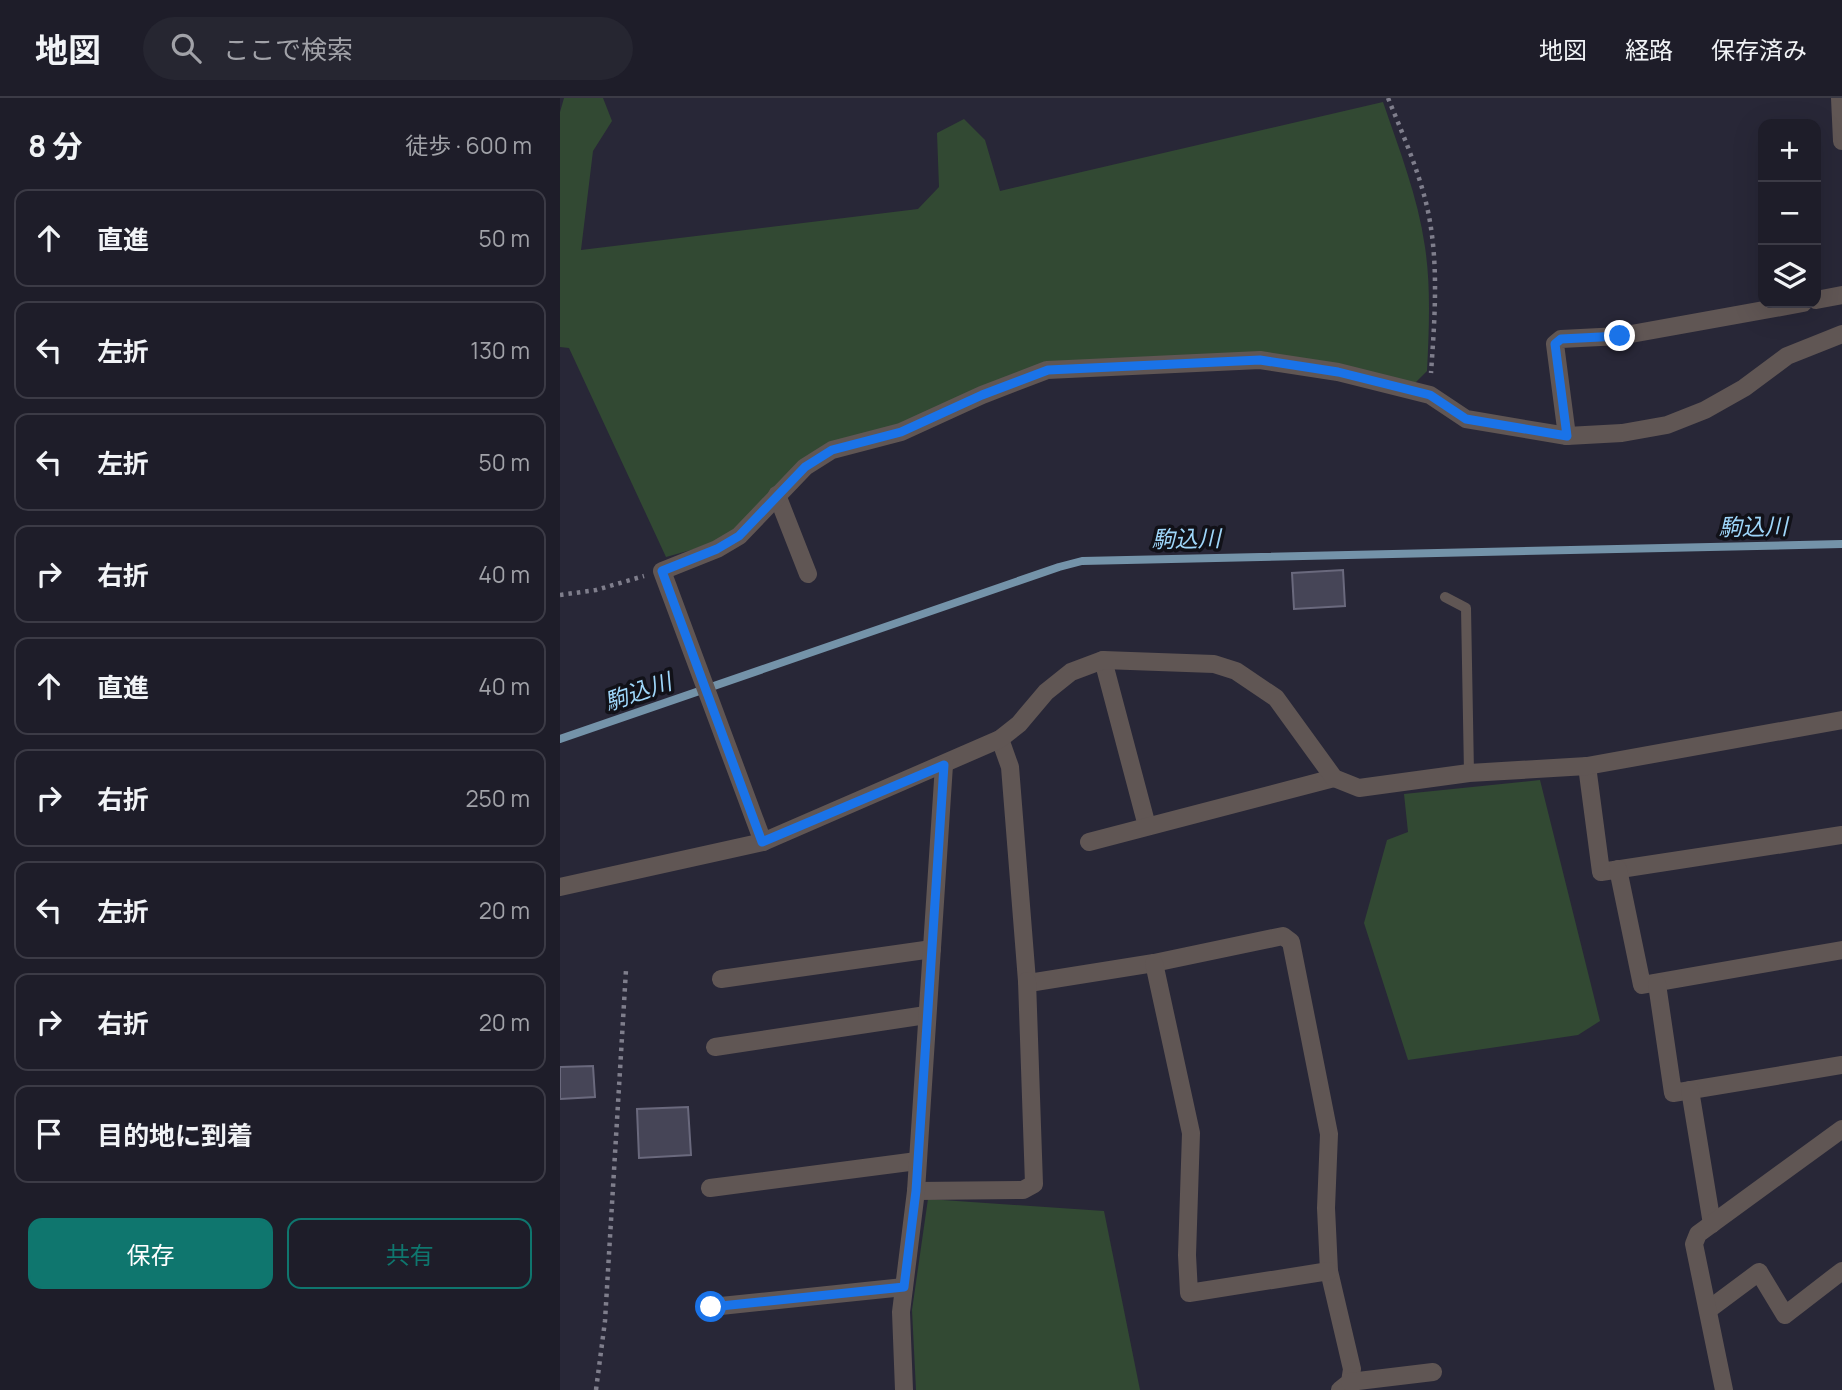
<!DOCTYPE html>
<html lang="ja">
<meta charset="utf-8">
<style>
:root{--surface:#1e1d29;--page:#262631;--text:#f1f3f6;--muted:#a1a2a8;--line:#3c3b46;--accent:#0f766e}
body{margin:0;font-family:Manrope,"Noto Sans JP",sans-serif;background:var(--page);color:var(--text)}
.controls{position:absolute;right:21px;top:21px;display:grid;overflow:hidden;border-radius:14px;box-shadow:0 7px 28px #0002}
.controls button{width:63px;height:63px;display:grid;place-items:center;padding:0;border:0;border-bottom:2px solid var(--line);background:var(--surface);color:var(--text);font:35px sans-serif}
.stop{position:absolute;width:21px;height:21px;margin:-16px;border:5px solid #1a73e8;border-radius:50%;background:#fff}
.stop.end{background:#1a73e8;border-color:#fff;box-shadow:0 2px 7px #0008}
.list{margin:0;padding:0;list-style:none}
h2{display:flex;justify-content:space-between;align-items:center;height:91px;margin:0;padding:0 28px;font-size:30px}
h2 small{font-size:23px;font-weight:400;color:var(--muted)}
.list li{display:grid;grid-template-columns:46px 1fr auto;gap:21px;align-items:center;box-sizing:border-box;height:98px;margin:0 14px 14px;padding:0 14px;border:2px solid var(--line);border-radius:14px}
.list b{display:block;font-size:26px;white-space:nowrap}
.list em{font-size:23px;font-style:normal;color:var(--muted)}
.actions{display:flex;gap:14px;padding:21px 28px}
.actions a{flex:1;padding:16px 0;border:2px solid var(--accent);border-radius:14px;text-align:center;font-size:24px;color:var(--accent)}
.actions .main{background:var(--accent);color:#fff}
.icon{flex:none;width:38px;height:38px;fill:none;stroke:currentColor;stroke-width:2;stroke-linecap:round;stroke-linejoin:round}
.map{position:relative;flex:none;width:1282px;height:1292px;overflow:hidden}
header{display:flex;align-items:center;gap:42px;box-sizing:border-box;height:98px;padding:0 35px;background:var(--surface);border-bottom:2px solid var(--line)}
header strong{font-size:33px}
nav{display:flex;gap:38px;margin-inline-start:auto;font-size:24px}
.search{width:490px;height:63px;background:var(--page);display:flex;align-items:center;gap:18px;box-sizing:border-box;padding:0 24px;border-radius:38px;color:var(--muted);font-size:26px}
main{display:flex}
aside{flex:1;background:var(--surface)}
.map>svg:first-child{display:block}
.green{fill:#324933}
.lines{fill:none;stroke-linecap:round;stroke-linejoin:round}
.stream{stroke:#7493a9;stroke-width:8}
.building{fill:#464557;stroke:#6a697d;stroke-width:2}
.path{stroke:#7f7e8c;stroke-width:4.5;stroke-dasharray:3.5 5;stroke-linecap:butt}
.lane{stroke:#605654;stroke-width:10}
.street{stroke:#605654;stroke-width:18}
.route{stroke:#1a73e8;stroke-width:9}
.labels{text-anchor:middle;stroke-width:7;stroke-linejoin:round;paint-order:stroke}
.water-label{font-size:23px;font-style:italic;fill:#9ed6f9;stroke:#111118}
</style>
<header>
<strong>地図</strong>
<div class="search"><svg class="icon" aria-label="search" viewBox="0 0 24 24"><circle cx="10" cy="10" r="6"/><path d="M15 15l6 6"/></svg>ここで検索</div>
<nav><a>地図</a><a>経路</a><a>保存済み</a></nav>
</header>
<main>
<aside>
<h2>8 分<small>徒歩 · 600 m</small></h2>
<ul class="list">
<li><svg class="icon" aria-label="ahead" viewBox="0 0 24 24"><path d="M12 20V5M6 11l6-6 6 6"/></svg><div><b>直進</b></div><em>50 m</em></li>
<li><svg class="icon" aria-label="left" viewBox="0 0 24 24"><path d="M17 20v-9H6M10 6l-5 5 5 5"/></svg><div><b>左折</b></div><em>130 m</em></li>
<li><svg class="icon" aria-label="left" viewBox="0 0 24 24"><path d="M17 20v-9H6M10 6l-5 5 5 5"/></svg><div><b>左折</b></div><em>50 m</em></li>
<li><svg class="icon" aria-label="right" viewBox="0 0 24 24"><path d="M7 20v-9h11M14 6l5 5-5 5"/></svg><div><b>右折</b></div><em>40 m</em></li>
<li><svg class="icon" aria-label="ahead" viewBox="0 0 24 24"><path d="M12 20V5M6 11l6-6 6 6"/></svg><div><b>直進</b></div><em>40 m</em></li>
<li><svg class="icon" aria-label="right" viewBox="0 0 24 24"><path d="M7 20v-9h11M14 6l5 5-5 5"/></svg><div><b>右折</b></div><em>250 m</em></li>
<li><svg class="icon" aria-label="left" viewBox="0 0 24 24"><path d="M17 20v-9H6M10 6l-5 5 5 5"/></svg><div><b>左折</b></div><em>20 m</em></li>
<li><svg class="icon" aria-label="right" viewBox="0 0 24 24"><path d="M7 20v-9h11M14 6l5 5-5 5"/></svg><div><b>右折</b></div><em>20 m</em></li>
<li><svg class="icon" aria-label="arrive" viewBox="0 0 24 24"><path d="M6 21V4h12l-3 4 3 4H6"/></svg><div><b>目的地に到着</b></div></li>
</ul>
<div class="actions"><a class="main">保存</a><a>共有</a></div>
</aside>
<div class="map">
<svg width="1282" height="1292" viewBox="0 0 1282 1292">
<rect width="100%" height="100%" fill="#282737"/>
<g class="green">
<path d="M4 0H43L52 23 33 53 21 152 358 111 379 89 377 35 404 21 425 42 440 93 823 4C839 51 858 99 865 149 871 189 869 232 867 273L854 286 782 269 488 264 339 329 296 338 173 434 156 445 106 459 9 250 0 249V14Z"/>
<polygon points="980,682 1040,923 1018,937 848,962 804,825 827,742 848,734 844,696"/>
<polygon points="368,1101 544,1113 580,1292 356,1292 352,1212"/>
</g>
<g class="lines">
<polyline class="stream" points="0,641 499,469 522,463 1282,446"/>
</g>
<g class="building">
<polygon points="783,472 785,508 734,511 732,475"/>
<polygon points="33,968 35,999 0,1001 0,969"/>
<polygon points="128,1009 131,1057 79,1060 77,1011"/>
</g>
<g class="lines">
<g class="path">
<path d="M828 0C841 32 855 64 864 97 880 154 875 217 871 275"/>
<polyline points="0,497 36,492 84,478"/>
<polyline points="36,1292 45,1223 66,872"/>
</g>
<polyline class="lane" points="885,499 906,510 909,675"/>
<g class="street">
<polyline points="1280,0 1282,43"/>
<polyline points="1256,202 1282,197"/>
<polyline points="1007,338 995,246 1001,241 1060,238 1243,205"/>
<polyline points="217,397 248,476"/>
<polyline points="543,562 587,728"/>
<polyline points="440,641 450,669 467,883 475,884 594,865 723,838 731,844 769,1036 766,1110 769,1173 792,1271 790,1284 780,1292"/>
<polyline points="1027,668 1041,774 1282,737"/>
<polyline points="203,744 102,473 157,451 179,438 245,369 272,352 341,334 422,297 487,272 700,262 778,274 870,297 906,321 1007,338 1062,335 1107,327 1145,312 1184,290 1227,258 1282,236"/>
<polyline points="529,744 774,680"/>
<polyline points="1058,771 1082,887 1282,852"/>
<polyline points="0,789 203,744 440,641 459,626 486,594 511,574 543,562 654,566 676,573 716,600 774,680 799,690 909,675 1027,668 1282,622"/>
<polyline points="594,865 631,1035 627,1157 629,1195 769,1173"/>
<polyline points="161,881 372,851"/>
<polyline points="1097,886 1113,995 1282,967"/>
<polyline points="155,949 366,917"/>
<polyline points="1130,992 1152,1126"/>
<polyline points="150,1090 357,1063"/>
<polyline points="356,1093 463,1092 474,1086 467,883"/>
<polyline points="151,1209 344,1189"/>
<polyline points="1148,1212 1199,1174 1225,1217 1282,1173"/>
<polyline points="790,1284 873,1274"/>
<polyline points="344,1292 341,1214 356,1093 384,667"/>
<polyline points="1164,1292 1134,1146 1138,1136 1282,1031"/>
</g>
</g>
<g class="lines">
<polyline class="route" points="151,1209 344,1189 356,1093 384,667 202,744 102,473 157,451 179,438 245,369 272,352 341,334 422,297 488,272 700,262 778,274 870,297 906,321 1007,338 995,246 1001,241 1060,238"/>
</g>
<g class="labels">
<g class="water-label">
<text transform="translate(1193 429) rotate(-1)" y="8">駒込川</text>
<text transform="translate(626 441) rotate(-1)" y="8">駒込川</text>
<text transform="translate(78 594) rotate(-19)" y="8">駒込川</text>
</g>
</g>
</svg>
<div class="controls">
<button>+</button>
<button>−</button>
<button><svg class="icon" aria-label="layers" viewBox="0 0 24 24"><path d="M12 4l9 5-9 5-9-5zM3 14l9 5 9-5"/></svg></button>
</div>
<div class="stop" style="left:151px;top:1209px"></div>
<div class="stop end" style="left:1060px;top:238px"></div>
</div>
</main>
